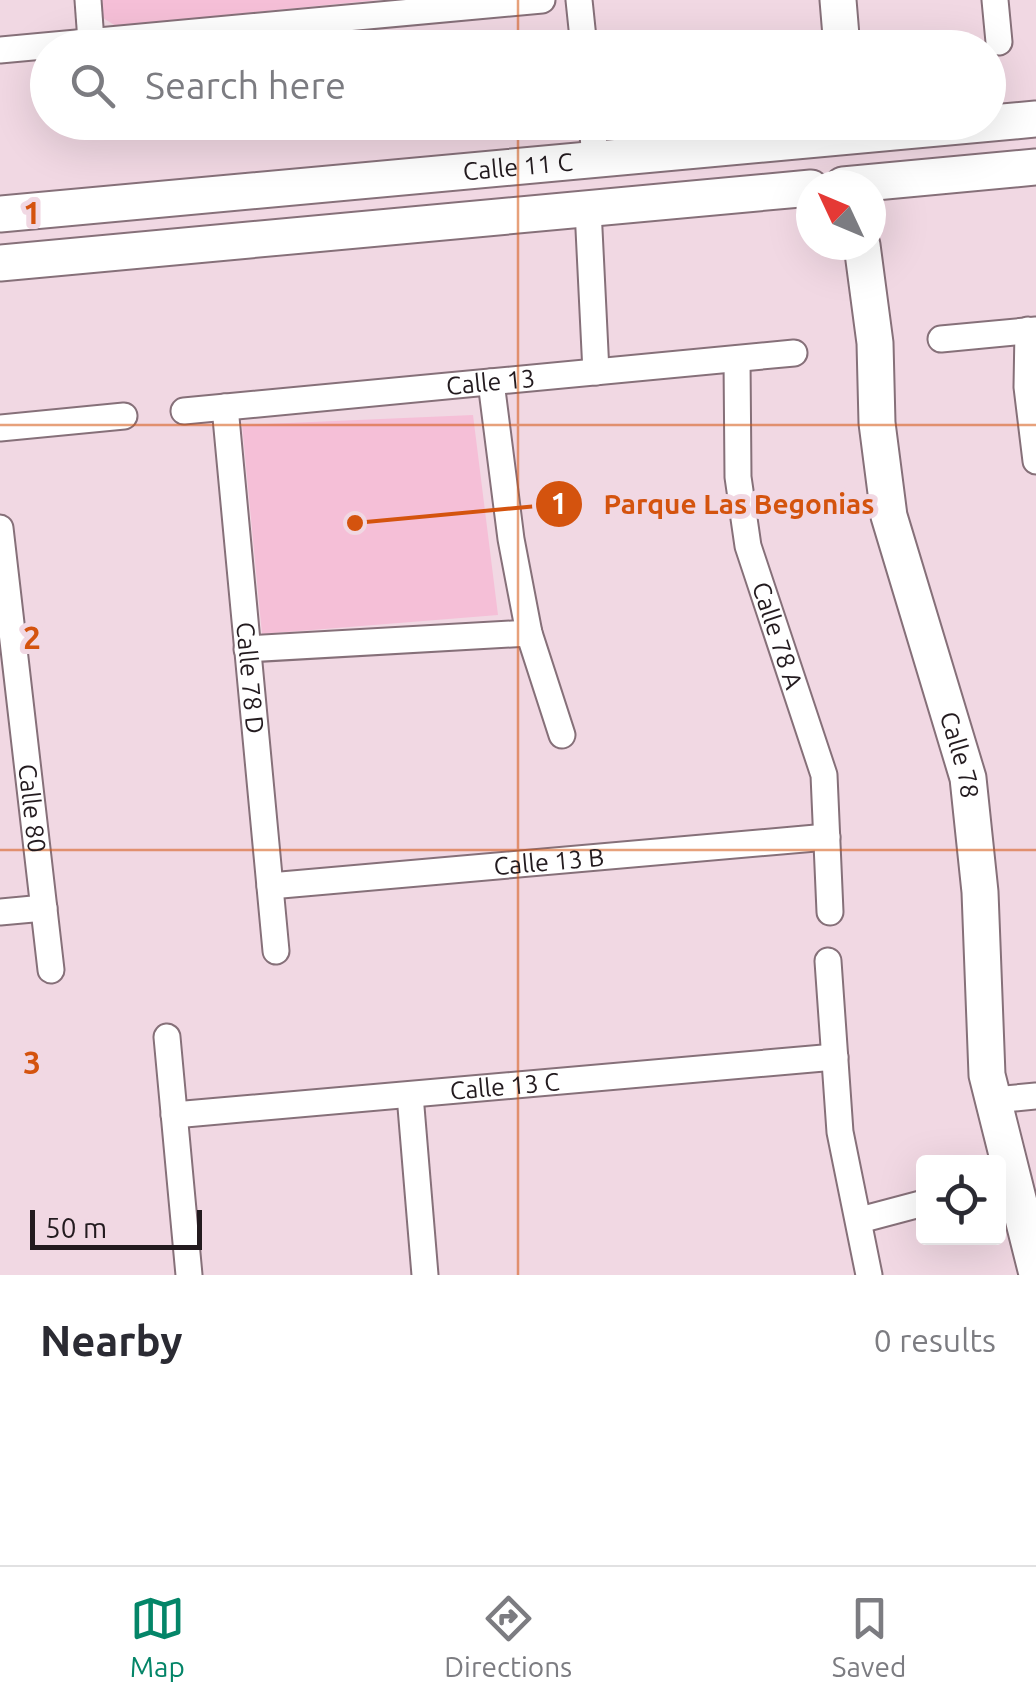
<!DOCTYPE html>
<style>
:root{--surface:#fff;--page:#f7f7f7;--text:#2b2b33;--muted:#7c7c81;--line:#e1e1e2;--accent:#048568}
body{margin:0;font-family:Ubuntu,sans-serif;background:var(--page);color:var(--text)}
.controls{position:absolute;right:30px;bottom:30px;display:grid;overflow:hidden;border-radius:10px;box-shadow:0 10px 40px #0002}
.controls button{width:90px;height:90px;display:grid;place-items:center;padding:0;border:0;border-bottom:2px solid var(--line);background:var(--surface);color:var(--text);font:50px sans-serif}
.compass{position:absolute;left:796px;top:170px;width:90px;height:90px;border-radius:50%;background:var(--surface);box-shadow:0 10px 40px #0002;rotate:314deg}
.scale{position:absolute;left:30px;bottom:25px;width:172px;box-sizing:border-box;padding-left:10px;border:5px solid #231b1f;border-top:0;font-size:28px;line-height:35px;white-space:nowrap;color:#231b1f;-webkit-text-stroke:8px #f1d8e3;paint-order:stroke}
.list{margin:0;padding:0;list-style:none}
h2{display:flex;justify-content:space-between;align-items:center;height:130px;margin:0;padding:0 40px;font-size:42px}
h2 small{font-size:32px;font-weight:400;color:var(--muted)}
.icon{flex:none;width:55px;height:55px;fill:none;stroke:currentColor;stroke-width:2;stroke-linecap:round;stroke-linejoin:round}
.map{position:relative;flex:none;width:1036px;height:1275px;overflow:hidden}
.search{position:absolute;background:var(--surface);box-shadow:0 10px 40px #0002;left:30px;right:30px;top:30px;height:110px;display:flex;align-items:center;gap:25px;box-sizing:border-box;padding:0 35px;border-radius:55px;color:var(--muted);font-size:38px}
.sheet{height:290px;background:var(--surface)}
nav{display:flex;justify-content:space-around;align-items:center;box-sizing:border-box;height:140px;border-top:2px solid var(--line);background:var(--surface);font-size:28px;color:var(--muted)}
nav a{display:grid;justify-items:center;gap:5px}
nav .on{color:var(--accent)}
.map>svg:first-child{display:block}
.green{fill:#f5bfd7}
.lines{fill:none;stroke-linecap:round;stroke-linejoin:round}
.street-casing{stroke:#867079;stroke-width:29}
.secondary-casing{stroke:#867079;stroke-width:39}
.street{stroke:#fff;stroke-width:25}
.secondary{stroke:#fff;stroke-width:35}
.grid{fill:none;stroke:#d4530e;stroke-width:2.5;stroke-opacity:0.55}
.labels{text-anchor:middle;stroke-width:10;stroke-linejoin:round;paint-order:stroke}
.street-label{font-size:25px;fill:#231b1f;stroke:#f1d8e3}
.grid-label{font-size:32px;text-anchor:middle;font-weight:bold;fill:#d4530e;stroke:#f1d8e3;stroke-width:10;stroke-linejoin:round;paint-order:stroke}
.leader{fill:none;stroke:#d4530e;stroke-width:4}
.callout-dot{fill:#d4530e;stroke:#f1d8e3;stroke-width:4}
.mark-label{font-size:30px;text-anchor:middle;font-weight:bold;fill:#fff}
.callout-label{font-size:28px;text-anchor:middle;font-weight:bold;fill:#d4530e;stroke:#f1d8e3;stroke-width:10;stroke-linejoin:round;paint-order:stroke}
</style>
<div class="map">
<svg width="1036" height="1275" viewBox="0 0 1036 1275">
<rect width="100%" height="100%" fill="#f1d8e3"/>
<g class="green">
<polygon points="97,0 378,0 116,26 98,15"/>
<polygon points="473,415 498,615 262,634 242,425"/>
</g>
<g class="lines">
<defs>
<g id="street">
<polyline points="88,0 91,41"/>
<polyline points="579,0 584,48"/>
<polyline points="995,0 999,42"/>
<polyline points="0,50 542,0"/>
<polyline points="592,122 595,160"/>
<polyline points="588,209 596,372"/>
<polyline points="1028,330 1027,387 1036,461"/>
<polyline points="941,339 1036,330"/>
<path id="s1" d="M737 359 738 477 748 546 824 775 830 912"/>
<polyline points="491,382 511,539 529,633 562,735"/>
<path id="s2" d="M225 407 276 951"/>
<path id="s3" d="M184 411 794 353"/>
<polyline points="0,428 124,416"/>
<path id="s4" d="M0 528 51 970"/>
<polyline points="247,649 529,633"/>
<path id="s5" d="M270 886 827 837"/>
<polyline points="0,912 44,908"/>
<polyline points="828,961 840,1132 869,1275"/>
<polyline points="167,1037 189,1275"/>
<polyline points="410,1095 425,1275"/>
<polyline points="994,1100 1036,1096"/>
<path id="s6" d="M174 1115 835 1057"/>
<polyline points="860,1220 924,1203"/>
</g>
<g id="secondary">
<polyline points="838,0 842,48"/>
<polyline points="843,185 1036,167"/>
<path id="s7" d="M0 214 1036 119"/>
<path id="s8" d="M862 245 875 343 877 423 889 516 968 778 980 892 987 1075 1036 1270"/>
<polyline points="0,263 811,188"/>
</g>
</defs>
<use href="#street" class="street-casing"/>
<use href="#secondary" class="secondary-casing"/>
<use href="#street" class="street"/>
<use href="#secondary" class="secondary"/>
</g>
<path class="grid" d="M518 0V48M518 122V1275M0 425H1036M0 850H1036"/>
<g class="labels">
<g class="street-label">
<text dy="9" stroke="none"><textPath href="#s7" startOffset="520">Calle 11 C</textPath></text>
<text dy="9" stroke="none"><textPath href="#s3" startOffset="308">Calle 13</textPath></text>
<text dy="9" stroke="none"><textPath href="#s1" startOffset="282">Calle 78 A</textPath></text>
<text dy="9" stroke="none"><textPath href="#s2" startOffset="272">Calle 78 D</textPath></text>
<text dy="9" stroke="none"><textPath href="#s8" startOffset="522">Calle 78</textPath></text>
<text dy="9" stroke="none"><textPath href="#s4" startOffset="282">Calle 80</textPath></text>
<text dy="9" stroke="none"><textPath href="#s5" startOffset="280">Calle 13 B</textPath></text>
<text dy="9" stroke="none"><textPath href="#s6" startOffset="332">Calle 13 C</textPath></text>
</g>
</g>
<g class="grid-label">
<text x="32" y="224">1</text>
<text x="32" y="649">2</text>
<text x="32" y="1074">3</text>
</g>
<path class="leader" d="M355 523L559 504"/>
<g class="callout-dot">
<circle cx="355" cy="523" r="10"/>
<circle cx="559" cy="504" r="25"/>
</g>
<g class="mark-label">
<text x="559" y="514">1</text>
</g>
<g class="callout-label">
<text x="739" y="514">Parque Las Begonias</text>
</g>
</svg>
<div class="controls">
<button><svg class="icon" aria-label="locate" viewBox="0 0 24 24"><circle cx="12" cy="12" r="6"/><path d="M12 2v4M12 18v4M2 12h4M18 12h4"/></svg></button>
</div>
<svg class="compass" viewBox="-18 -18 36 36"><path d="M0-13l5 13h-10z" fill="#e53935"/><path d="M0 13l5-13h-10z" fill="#7c7c81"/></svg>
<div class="scale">50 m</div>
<div class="search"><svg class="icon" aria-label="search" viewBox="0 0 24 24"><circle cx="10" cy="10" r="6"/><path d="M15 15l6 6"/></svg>Search here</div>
</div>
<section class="sheet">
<h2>Nearby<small>0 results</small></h2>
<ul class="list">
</ul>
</section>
<nav>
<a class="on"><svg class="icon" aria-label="map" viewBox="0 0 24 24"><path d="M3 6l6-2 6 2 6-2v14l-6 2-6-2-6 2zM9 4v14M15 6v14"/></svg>Map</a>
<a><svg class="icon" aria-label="directions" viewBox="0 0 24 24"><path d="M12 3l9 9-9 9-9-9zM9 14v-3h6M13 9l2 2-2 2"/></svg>Directions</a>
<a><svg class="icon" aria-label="saved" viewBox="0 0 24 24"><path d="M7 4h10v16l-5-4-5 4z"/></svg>Saved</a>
</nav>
